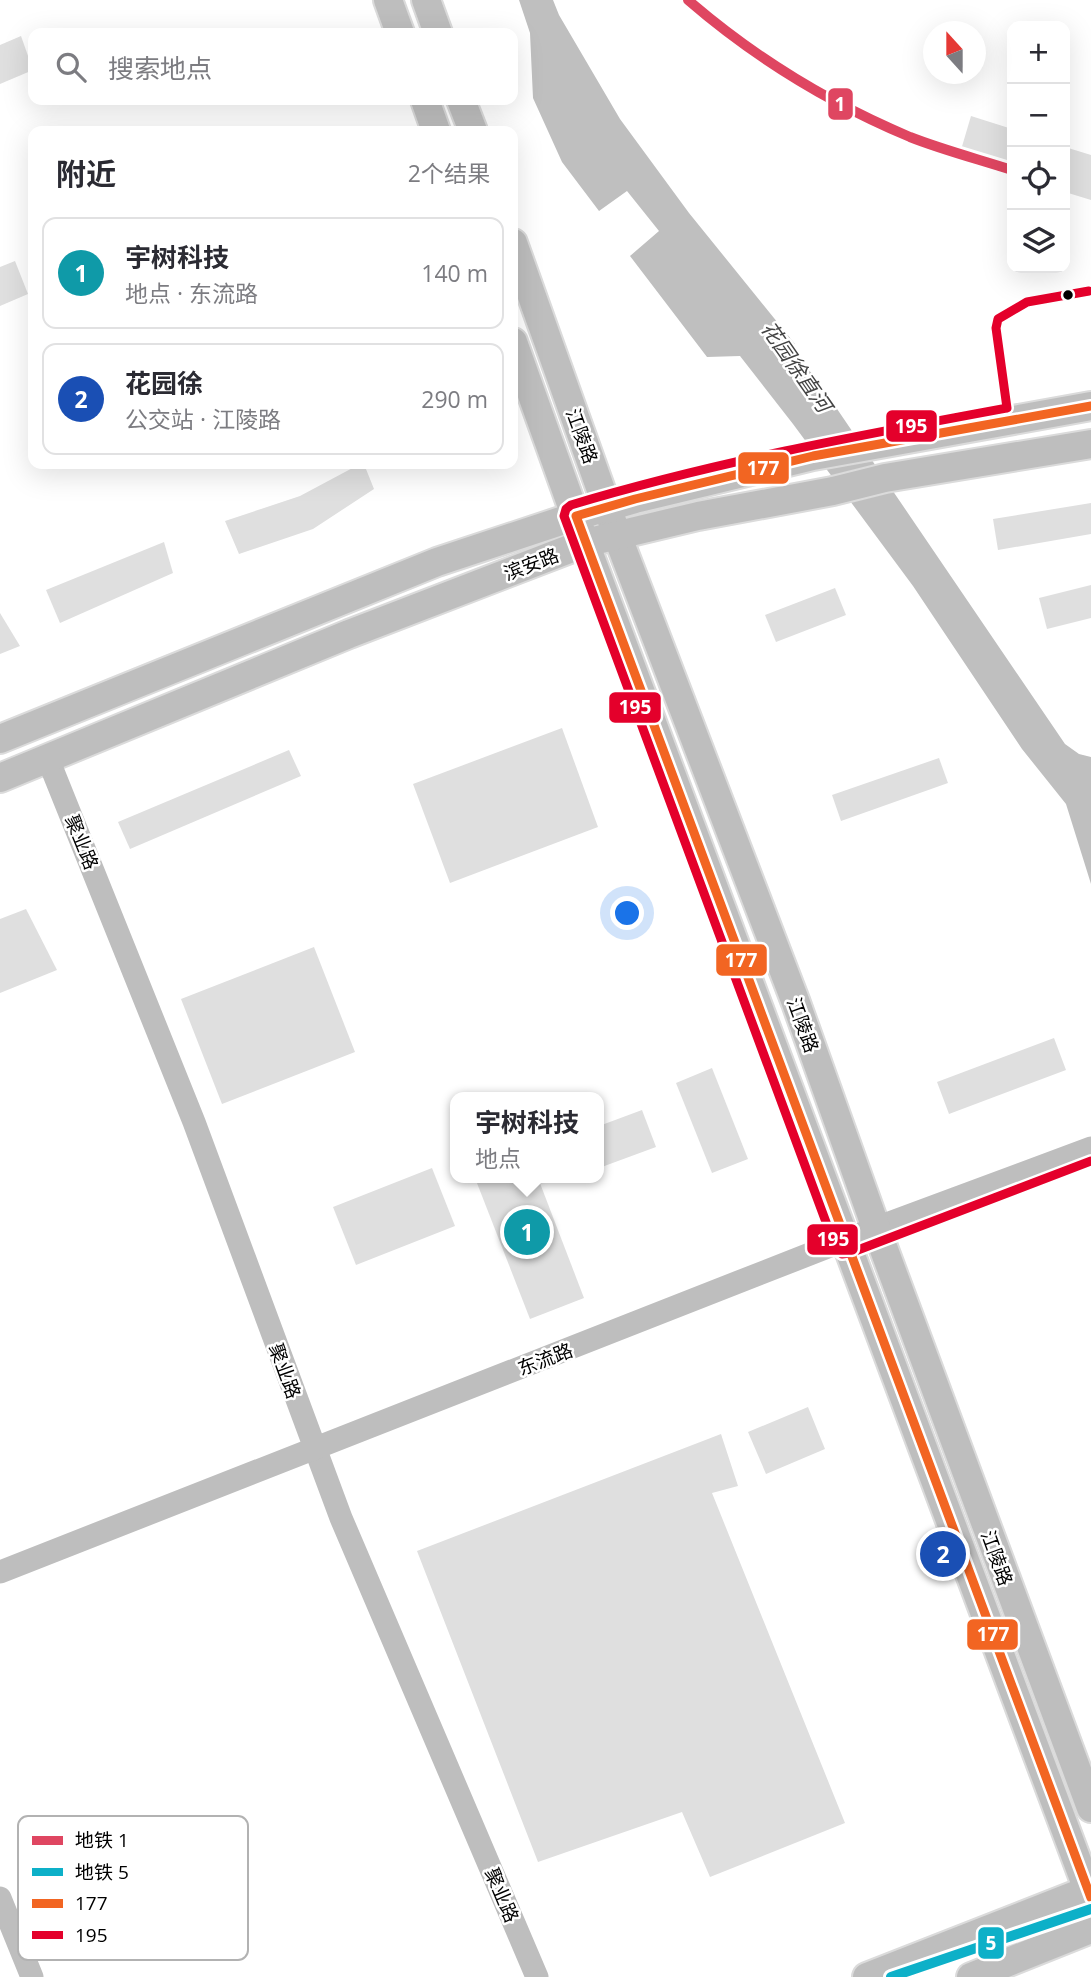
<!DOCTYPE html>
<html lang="zh">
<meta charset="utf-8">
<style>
:root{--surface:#fff;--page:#f2f2f3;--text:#2b2b33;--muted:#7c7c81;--line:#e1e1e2;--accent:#595959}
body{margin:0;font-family:"Open Sans","Noto Sans SC",sans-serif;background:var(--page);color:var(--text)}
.controls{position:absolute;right:21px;top:21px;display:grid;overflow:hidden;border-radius:14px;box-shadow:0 7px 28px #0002}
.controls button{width:63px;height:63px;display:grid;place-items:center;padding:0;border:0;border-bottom:2px solid var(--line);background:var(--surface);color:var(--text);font:35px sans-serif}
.compass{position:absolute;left:923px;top:21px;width:63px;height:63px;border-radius:50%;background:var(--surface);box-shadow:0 7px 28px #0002;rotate:339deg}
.you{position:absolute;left:628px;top:914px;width:24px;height:24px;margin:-18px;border:5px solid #fff;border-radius:50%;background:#1a73e8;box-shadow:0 0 0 10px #1a73e833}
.badge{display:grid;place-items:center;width:46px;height:46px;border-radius:50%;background:var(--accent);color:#fff;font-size:23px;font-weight:700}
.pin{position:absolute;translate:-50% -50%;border:4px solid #fff;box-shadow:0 2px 7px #0006}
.popup{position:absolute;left:450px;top:1092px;width:154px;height:91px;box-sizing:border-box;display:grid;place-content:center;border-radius:14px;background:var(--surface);filter:drop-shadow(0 2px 5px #0005);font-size:23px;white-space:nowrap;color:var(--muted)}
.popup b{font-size:26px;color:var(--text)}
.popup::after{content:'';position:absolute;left:50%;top:100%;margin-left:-14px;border:14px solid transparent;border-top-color:var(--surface)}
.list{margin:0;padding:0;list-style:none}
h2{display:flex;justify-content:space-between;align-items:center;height:91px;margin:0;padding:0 28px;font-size:30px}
h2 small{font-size:23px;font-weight:400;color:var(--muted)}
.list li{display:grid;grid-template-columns:46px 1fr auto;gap:21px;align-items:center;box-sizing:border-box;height:112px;margin:0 14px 14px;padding:0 14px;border:2px solid var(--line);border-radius:14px}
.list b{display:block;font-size:26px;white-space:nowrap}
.list p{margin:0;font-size:23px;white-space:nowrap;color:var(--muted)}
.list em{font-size:23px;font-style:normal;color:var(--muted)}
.icon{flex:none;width:38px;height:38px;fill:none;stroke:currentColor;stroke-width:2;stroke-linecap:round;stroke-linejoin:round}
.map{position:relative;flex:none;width:1091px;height:1977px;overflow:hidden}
.search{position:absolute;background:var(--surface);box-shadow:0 7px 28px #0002;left:28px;top:28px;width:490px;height:77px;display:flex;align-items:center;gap:18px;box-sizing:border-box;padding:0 24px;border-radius:14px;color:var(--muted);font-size:26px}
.panel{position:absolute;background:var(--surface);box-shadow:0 7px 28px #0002;left:28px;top:126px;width:490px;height:343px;border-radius:14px}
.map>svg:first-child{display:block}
.water{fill:#bfbfbf}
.building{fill:#dfdfdf}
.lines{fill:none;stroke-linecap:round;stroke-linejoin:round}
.major-casing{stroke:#dbdbdb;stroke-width:32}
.minor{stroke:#bebebe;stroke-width:23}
.major{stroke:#bebebe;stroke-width:28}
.bus-1-casing{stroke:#fff;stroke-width:14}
.bus-2-casing{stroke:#fff;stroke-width:14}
.bus-1{stroke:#f26522;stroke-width:9}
.bus-2{stroke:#e4002b;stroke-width:9}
.metro-1-casing{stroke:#fff;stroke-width:16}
.metro-2-casing{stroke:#fff;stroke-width:16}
.metro-1{stroke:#df4661;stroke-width:10}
.metro-2{stroke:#0db0c8;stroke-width:10}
.bus-dot{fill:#000;stroke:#fff;stroke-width:2.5}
.labels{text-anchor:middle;stroke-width:5;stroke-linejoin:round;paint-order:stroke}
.street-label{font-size:19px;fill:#000;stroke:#fff}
.water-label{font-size:21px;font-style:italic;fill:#444;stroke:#fff}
.key{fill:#fff;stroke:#b2b2b2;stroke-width:2}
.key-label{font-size:19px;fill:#000}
.line-badge{stroke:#fff;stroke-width:2.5}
.badge-label{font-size:19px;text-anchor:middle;font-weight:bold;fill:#fff}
</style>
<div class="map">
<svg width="1091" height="1977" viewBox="0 0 1091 1977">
<rect width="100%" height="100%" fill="#fff"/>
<polygon class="water" points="519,0 553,0 559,15 620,119 689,213 795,344 794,354 816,378 1065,744 1079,754 1091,757 1091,884 1066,804 1022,749 913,586 793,424 740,356 707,357 630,256 659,231 627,191 599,211 562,162 533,98 530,33"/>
<g class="building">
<polygon points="21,36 33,70 0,84 0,45"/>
<polygon points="971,116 1012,129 1012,176 958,160"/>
<polygon points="1065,147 1091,155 1091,200 1065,192"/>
<polygon points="15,261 28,294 0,306 0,267"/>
<polygon points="360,464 364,464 374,489 313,529 239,554 225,521 300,496"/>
<polygon points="1091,503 1091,534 998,550 993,519"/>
<polygon points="164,542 173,573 60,623 46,590"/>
<polygon points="1091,585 1091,618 1047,629 1039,598"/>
<polygon points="835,588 846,615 776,642 765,615"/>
<polygon points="0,613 20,646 0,654"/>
<polygon points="562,728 598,827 450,883 413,784"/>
<polygon points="289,750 301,776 130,849 118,822"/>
<polygon points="939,758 948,783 841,821 832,795"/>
<polygon points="26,909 57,970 0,993 0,919"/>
<polygon points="314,947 355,1052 222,1104 181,999"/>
<polygon points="1054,1038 1066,1070 949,1114 937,1082"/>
<polygon points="712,1068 748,1159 712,1173 676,1083"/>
<polygon points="642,1110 656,1147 599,1168 599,1126"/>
<polygon points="432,1168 455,1226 356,1265 333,1207"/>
<polygon points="475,1178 538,1178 584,1298 530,1319"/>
<polygon points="808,1407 825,1449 766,1474 748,1432"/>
<polygon points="721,1434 738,1486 712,1493 845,1823 710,1877 682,1812 538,1862 417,1551"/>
</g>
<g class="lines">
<defs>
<g id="major">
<polyline points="388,0 400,33"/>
<polyline points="426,0 438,33"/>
<polyline points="425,100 436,131"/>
<polyline points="461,100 473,131"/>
<polyline points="513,243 617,535 796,1003 876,1228 1091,1808"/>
<polyline points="513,342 585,543 1091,1898"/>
<polyline points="0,739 437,562 576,516 635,499 813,456 1091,406"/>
<polyline points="0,778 349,634 585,543 698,516 833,491 885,478 1091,444"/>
<polyline points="867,1977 1091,1889"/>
<polyline points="971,1977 1091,1929"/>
</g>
</defs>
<use href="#major" class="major-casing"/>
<g class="minor">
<polyline points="48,759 194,1122 341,1518 537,1977"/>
<polyline points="0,1572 876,1228 1091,1148"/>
<polyline points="0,1898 32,1977"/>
</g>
<use href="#major" class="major"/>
<defs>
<polyline id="bus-1" points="1091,406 813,456 635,499 576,516 1091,1898"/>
<path id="bus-2" d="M1089 291 1027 302 998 319 996 328 1007 408C861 435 714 462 571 505L566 509 564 516 836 1249 842 1254 850 1253 1091 1161"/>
</defs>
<use href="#bus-1" class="bus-1-casing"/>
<use href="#bus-2" class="bus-2-casing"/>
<use href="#bus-1" class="bus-1"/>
<use href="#bus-2" class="bus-2"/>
<defs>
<path id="metro-1" d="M688 0C755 58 829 103 910 137 943 150 978 159 1012 170"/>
<polyline id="metro-2" points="891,1977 1091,1909"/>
</defs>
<use href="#metro-1" class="metro-1-casing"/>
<use href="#metro-2" class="metro-2-casing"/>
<use href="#metro-1" class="metro-1"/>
<use href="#metro-2" class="metro-2"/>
</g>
<circle class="bus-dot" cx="1068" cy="295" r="6"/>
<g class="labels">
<g class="street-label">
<text transform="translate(582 436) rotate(70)" y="7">江陵路</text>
<text transform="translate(531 564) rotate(-21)" y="7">滨安路</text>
<text transform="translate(82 842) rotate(68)" y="7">聚业路</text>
<text transform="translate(803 1025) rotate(70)" y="7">江陵路</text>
<text transform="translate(545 1359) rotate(-21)" y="7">东流路</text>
<text transform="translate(285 1371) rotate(70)" y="7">聚业路</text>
<text transform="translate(997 1558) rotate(70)" y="7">江陵路</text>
<text transform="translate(502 1895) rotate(67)" y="7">聚业路</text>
</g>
<g class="water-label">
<text transform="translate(796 367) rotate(55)" y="7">花园徐直河</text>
</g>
</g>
<rect x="18" y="1816" width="230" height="144" rx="10" class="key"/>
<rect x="32" y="1836" width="31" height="9" fill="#df4661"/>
<rect x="32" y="1868" width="31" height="8" fill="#0db0c8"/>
<rect x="32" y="1899" width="31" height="9" fill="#f26522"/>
<rect x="32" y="1931" width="31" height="8" fill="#e4002b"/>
<g class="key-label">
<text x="75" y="1847">地铁 1</text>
<text x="75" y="1879">地铁 5</text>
<text x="75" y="1910">177</text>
<text x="75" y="1942">195</text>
</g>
<g class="line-badge">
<rect x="827" y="87" width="27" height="34" rx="7" fill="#df4661"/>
<rect x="885" y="409" width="53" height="34" rx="7" fill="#e4002b"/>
<rect x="737" y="451" width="53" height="34" rx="7" fill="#f26522"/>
<rect x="608" y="691" width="54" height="33" rx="7" fill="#e4002b"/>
<rect x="715" y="943" width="53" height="34" rx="7" fill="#f26522"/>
<rect x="806" y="1223" width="53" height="33" rx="7" fill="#e4002b"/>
<rect x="966" y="1618" width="53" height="33" rx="7" fill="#f26522"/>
<rect x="977" y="1926" width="28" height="34" rx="7" fill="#0db0c8"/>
</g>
<g class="badge-label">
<text x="840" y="111">1</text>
<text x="911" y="433">195</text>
<text x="763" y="475">177</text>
<text x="635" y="714">195</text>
<text x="741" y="967">177</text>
<text x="833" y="1246">195</text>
<text x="993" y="1641">177</text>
<text x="991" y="1950">5</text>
</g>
</svg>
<div class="controls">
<button>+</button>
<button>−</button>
<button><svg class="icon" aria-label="locate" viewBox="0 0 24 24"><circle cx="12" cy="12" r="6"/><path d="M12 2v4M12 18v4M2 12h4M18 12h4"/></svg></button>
<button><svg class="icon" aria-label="layers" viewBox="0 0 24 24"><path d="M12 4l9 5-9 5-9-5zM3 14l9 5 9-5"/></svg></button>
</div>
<svg class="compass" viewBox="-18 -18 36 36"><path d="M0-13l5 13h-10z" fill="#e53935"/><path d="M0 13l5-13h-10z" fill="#7c7c81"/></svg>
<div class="you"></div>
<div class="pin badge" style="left:527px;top:1232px;background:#0f9aa8">1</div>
<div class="popup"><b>宇树科技</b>地点</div>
<div class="pin badge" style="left:943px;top:1554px;background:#1a4fb4">2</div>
<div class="search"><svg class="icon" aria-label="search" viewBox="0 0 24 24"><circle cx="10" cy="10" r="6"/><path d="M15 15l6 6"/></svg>搜索地点</div>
<section class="panel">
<h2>附近<small>2个结果</small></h2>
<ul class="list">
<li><span class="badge" style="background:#0f9aa8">1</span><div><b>宇树科技</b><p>地点 · 东流路</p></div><em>140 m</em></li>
<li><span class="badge" style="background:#1a4fb4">2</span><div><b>花园徐</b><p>公交站 · 江陵路</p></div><em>290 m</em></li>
</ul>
</section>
</div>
